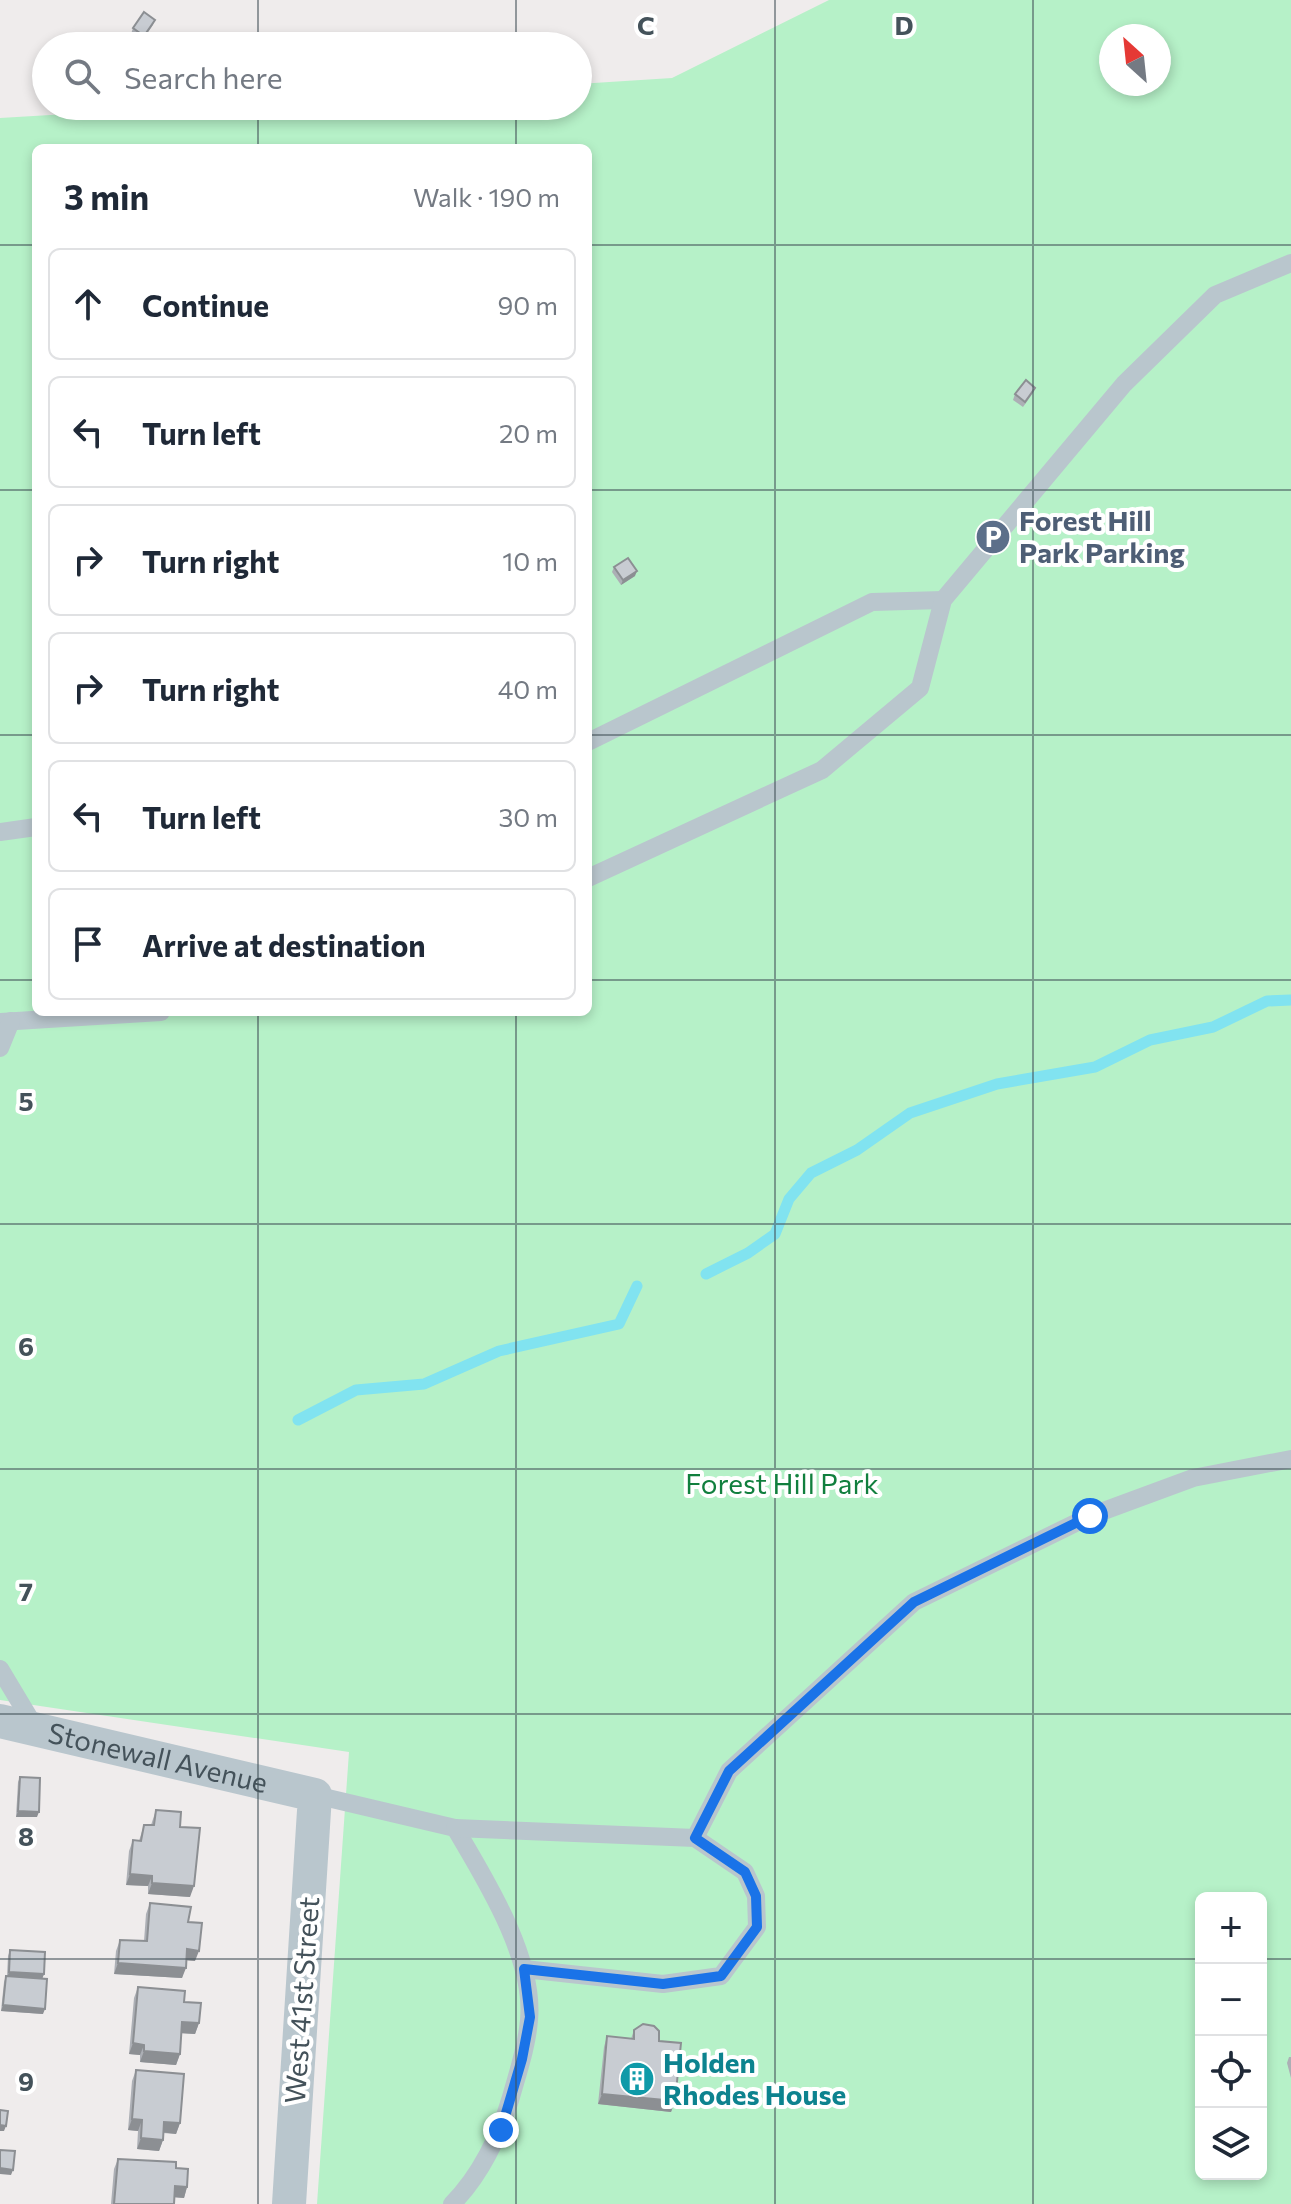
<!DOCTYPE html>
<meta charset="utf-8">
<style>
:root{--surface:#fff;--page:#f2f2f3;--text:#1f2937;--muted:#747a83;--line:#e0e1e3}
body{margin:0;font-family:Commissioner,sans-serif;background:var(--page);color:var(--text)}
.controls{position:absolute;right:24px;bottom:24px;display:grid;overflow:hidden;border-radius:12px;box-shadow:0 4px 12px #0003}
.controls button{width:72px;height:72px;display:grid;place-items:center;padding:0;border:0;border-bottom:2px solid var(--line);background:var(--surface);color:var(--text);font:40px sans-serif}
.compass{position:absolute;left:1099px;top:24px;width:72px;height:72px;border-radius:50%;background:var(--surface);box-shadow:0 4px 12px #0003;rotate:333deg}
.stop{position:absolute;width:24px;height:24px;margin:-18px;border:6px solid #1a73e8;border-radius:50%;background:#fff}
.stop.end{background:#1a73e8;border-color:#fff;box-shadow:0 2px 8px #0008}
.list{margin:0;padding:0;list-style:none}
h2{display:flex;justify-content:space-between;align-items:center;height:104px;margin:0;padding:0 32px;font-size:34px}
h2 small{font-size:26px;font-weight:400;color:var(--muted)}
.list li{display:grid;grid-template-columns:52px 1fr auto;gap:24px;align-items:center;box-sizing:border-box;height:112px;margin:0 16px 16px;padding:0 16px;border:2px solid var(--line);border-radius:12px}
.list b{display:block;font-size:30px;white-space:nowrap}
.list em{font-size:26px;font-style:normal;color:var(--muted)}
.icon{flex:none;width:44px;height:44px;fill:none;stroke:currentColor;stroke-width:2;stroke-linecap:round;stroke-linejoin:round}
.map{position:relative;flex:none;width:1291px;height:2204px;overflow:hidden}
.search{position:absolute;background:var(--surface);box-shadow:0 4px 12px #0003;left:32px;top:32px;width:560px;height:88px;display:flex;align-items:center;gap:20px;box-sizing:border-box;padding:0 28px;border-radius:44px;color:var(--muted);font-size:30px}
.panel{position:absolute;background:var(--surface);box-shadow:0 4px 12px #0003;left:32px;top:144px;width:560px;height:872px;border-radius:12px}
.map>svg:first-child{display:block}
.green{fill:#b6f1c8;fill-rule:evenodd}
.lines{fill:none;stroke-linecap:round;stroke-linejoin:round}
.stream{stroke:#81e3f0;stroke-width:11}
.lane{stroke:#b9c6cd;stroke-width:18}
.street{stroke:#b9c6cd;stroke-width:34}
.wall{fill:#acafb5}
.shaded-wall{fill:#8c8f93}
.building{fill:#c8ccd2;stroke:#8c8f93;stroke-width:2}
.route{stroke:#1a73e8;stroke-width:10}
.grid{fill:none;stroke:#44525a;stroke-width:2;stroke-opacity:0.55}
.labels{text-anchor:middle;stroke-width:8;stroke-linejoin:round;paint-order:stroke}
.service-label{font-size:28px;font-weight:bold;fill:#4e5e75;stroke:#fff;text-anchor:start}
.park-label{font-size:28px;fill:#117f3e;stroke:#fff}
.street-label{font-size:28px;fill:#44525a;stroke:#fff}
.culture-label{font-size:28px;font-weight:bold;fill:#0d838f;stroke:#fff;text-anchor:start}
.grid-label{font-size:26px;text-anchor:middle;font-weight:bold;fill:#44525a;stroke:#fff;stroke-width:8;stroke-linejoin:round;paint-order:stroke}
</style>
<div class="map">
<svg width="1291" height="2204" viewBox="0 0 1291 2204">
<rect width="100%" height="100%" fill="#efecec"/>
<path class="green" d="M829 0H1291V2204H317L349 1752 0 1700V118L202 106H578V84L672 78ZM1111 36H1159V84H1111ZM36 148H588V1012H36ZM1201 1898H1261V2174H1201Z"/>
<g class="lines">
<g class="stream">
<polyline points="706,1274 748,1253 775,1234 789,1199 811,1173 857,1150 910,1113 997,1084 1095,1067 1150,1040 1213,1027 1267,1001 1291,1000"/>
<polyline points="298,1420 356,1390 424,1384 499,1351 619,1324 637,1286"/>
</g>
<g class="lane">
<polyline points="588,742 872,602 943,600"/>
<polyline points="0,832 36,827"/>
<polyline points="588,878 822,770 920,688 943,600 1124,384 1215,295 1291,263"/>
<polyline points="0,1022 161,1012"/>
<polyline points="0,1048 11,1021"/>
<polyline points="0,1669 36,1729"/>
<path d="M315 1795 455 1828C485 1879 535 1958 529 2020 527 2046 518 2072 511 2097 500 2135 480 2176 452 2204"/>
<polyline points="455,1828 695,1838 745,1872 756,1896 757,1927 721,1976 663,1984 524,1969"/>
<polyline points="695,1838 729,1771 914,1602 1090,1516 1193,1478 1291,1459"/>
</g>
<path class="street" id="s1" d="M0 1721 315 1795 289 2204"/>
</g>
<g class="wall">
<polygon points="155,20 153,25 142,41 131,34 133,28"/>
<polygon points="1035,388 1033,393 1023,407 1013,400 1015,394"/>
<polygon points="614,567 635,576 621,585 612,572"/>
<polygon points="20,1777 37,1817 16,1817 18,1782"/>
<polygon points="156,1810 180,1827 190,1897 148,1894 148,1886 126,1885 129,1851 133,1840 139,1841 144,1825 151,1825"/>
<polygon points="150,1903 188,1922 195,1961 186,1960 182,1978 114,1974 116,1951 120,1940 144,1941 146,1914"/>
<polygon points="10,1950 44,1974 42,1979 43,2014 1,2011 4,1982 6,1976 7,1976 8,1956"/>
<polygon points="138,1987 184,2002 199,2023 195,2034 181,2033 180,2054 176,2065 140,2062 140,2055 129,2054 134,1998"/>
<polygon points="634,2030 659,2041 675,2101 671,2112 598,2104 604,2047 607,2036 631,2039"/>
<polygon points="1289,2057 1291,2057 1291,2078 1287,2063"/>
<polygon points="136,2070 180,2123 176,2134 163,2133 163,2140 159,2151 137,2149 138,2131 128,2130 132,2081"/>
<polygon points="118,2159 176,2168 187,2187 184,2198 174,2197 174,2204 111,2204 114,2169"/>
</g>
<g class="shaded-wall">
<polygon points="637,571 635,576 621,585 623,580"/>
<polygon points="18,1811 39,1812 37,1817 16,1817"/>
<polygon points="130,1874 152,1876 148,1886 126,1885"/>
<polygon points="152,1883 194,1886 190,1897 148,1894"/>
<polygon points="187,1949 199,1951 195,1961 183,1960"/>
<polygon points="118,1963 186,1968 182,1978 114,1974"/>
<polygon points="9,1972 44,1974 42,1979 7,1978"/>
<polygon points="3,2005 45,2009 43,2014 1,2011"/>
<polygon points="182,2022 199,2023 195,2034 178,2033"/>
<polygon points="133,2043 144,2045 140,2055 129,2054"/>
<polygon points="144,2051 180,2054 176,2065 140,2062"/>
<polygon points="602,2094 675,2101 671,2112 598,2104"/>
<polygon points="132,2119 142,2120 138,2131 128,2130"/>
<polygon points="164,2122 180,2123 176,2134 160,2132"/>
<polygon points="0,2125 6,2126 4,2131 0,2131"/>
<polygon points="141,2138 163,2140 159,2151 137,2149"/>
<polygon points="0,2168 13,2170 11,2175 0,2174"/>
<polygon points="175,2186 187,2187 184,2198 171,2197"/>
</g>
<g class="building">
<polygon points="144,12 155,20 144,36 133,28"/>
<polygon points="1026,380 1035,388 1025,402 1015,394"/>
<polygon points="628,558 637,571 623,580 614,567"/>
<polygon points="20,1777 40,1778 39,1812 18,1811"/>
<polygon points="156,1810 181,1812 180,1827 200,1828 194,1886 152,1883 152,1876 130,1874 133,1840 141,1841 144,1825 154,1825"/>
<polygon points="150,1903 191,1907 188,1922 202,1923 199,1951 187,1949 186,1968 118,1963 120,1940 147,1941"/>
<polygon points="10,1950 45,1952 44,1974 9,1972"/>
<polygon points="6,1976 47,1979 45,2009 3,2005"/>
<polygon points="138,1987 185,1991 184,2002 201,2003 199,2023 182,2022 180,2054 144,2051 144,2045 133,2043"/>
<polygon points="643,2024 654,2026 659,2031 659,2041 681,2043 675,2101 602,2094 607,2036 634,2039 634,2030"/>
<polygon points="136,2070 184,2074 180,2123 164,2122 163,2140 141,2138 142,2120 132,2119"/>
<polygon points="0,2110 8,2111 6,2126 0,2125"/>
<polygon points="0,2150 15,2151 13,2170 0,2168"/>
<polygon points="118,2159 176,2162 176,2168 188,2169 187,2187 175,2186 174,2204 114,2204"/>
</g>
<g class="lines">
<polyline class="route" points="501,2130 522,2059 530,2017 524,1969 663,1984 721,1976 757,1927 756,1896 745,1872 695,1838 729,1771 914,1602 1090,1516"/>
</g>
<path class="grid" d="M258 0V46M516 0V46M775 0V2204M1033 0V2204M258 106V148M516 106V148M0 245H36M588 245H1291M0 490H36M588 490H1291M0 735H36M588 735H1291M0 980H36M588 980H1291M258 1012V2204M516 1012V2204M0 1224H1291M0 1469H1291M0 1714H1291M0 1959H1201M1261 1959H1291"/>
<defs>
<symbol id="parking-disc" viewBox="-11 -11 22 22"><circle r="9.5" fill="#5c6f8a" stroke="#fff"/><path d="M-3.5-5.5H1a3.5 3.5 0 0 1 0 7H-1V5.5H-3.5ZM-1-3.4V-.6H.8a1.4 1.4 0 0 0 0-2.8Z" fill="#fff"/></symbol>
<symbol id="building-disc" viewBox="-11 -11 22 22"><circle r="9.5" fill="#0f9aa8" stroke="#fff"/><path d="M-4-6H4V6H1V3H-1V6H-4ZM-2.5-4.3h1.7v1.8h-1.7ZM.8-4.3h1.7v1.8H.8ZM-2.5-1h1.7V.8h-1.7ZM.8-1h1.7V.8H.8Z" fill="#fff"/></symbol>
</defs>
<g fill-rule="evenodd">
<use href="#parking-disc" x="973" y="517" width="40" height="40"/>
<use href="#building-disc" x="617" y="2059" width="40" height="40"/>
</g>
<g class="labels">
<g class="service-label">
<text x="1019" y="531">Forest Hill<tspan x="1019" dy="32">Park Parking</tspan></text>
</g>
<g class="park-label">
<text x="782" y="1494">Forest Hill Park</text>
</g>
<g class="street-label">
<text dy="10" stroke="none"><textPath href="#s1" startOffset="162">Stonewall Avenue</textPath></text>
<text transform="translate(302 2000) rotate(-86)" y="10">West 41st Street</text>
</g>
<g class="culture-label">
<text x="663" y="2073">Holden<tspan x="663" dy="32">Rhodes House</tspan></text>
</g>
</g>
<g class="grid-label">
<text x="646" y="35">C</text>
<text x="904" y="35">D</text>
<text x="26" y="1111">5</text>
<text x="26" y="1356">6</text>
<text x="26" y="1601">7</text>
<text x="26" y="1846">8</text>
<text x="26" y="2091">9</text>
</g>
</svg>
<div class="controls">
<button>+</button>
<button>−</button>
<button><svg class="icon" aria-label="locate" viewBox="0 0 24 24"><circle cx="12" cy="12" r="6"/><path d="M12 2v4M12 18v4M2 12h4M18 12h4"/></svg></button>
<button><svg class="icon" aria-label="layers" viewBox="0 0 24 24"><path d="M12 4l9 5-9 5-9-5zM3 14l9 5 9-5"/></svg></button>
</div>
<svg class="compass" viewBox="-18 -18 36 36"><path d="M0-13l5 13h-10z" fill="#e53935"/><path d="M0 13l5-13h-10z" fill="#747a83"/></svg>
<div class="stop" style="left:1090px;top:1516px"></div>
<div class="stop end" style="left:501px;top:2130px"></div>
<div class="search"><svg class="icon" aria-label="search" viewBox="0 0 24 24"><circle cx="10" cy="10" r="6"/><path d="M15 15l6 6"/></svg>Search here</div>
<section class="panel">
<h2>3 min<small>Walk · 190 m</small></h2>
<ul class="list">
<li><svg class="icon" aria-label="ahead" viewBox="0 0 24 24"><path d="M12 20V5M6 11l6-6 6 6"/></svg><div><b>Continue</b></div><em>90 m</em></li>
<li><svg class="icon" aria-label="left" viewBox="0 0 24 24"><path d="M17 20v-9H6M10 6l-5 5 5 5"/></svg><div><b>Turn left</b></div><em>20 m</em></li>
<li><svg class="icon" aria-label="right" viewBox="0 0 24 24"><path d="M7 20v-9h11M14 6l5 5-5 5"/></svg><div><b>Turn right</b></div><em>10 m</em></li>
<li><svg class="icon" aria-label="right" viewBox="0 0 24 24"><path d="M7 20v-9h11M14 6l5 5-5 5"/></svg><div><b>Turn right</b></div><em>40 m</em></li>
<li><svg class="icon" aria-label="left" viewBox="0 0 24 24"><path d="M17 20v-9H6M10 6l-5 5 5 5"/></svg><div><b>Turn left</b></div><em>30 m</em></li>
<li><svg class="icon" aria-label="arrive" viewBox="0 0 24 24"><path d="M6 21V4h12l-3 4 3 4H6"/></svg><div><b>Arrive at destination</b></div></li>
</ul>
</section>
</div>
